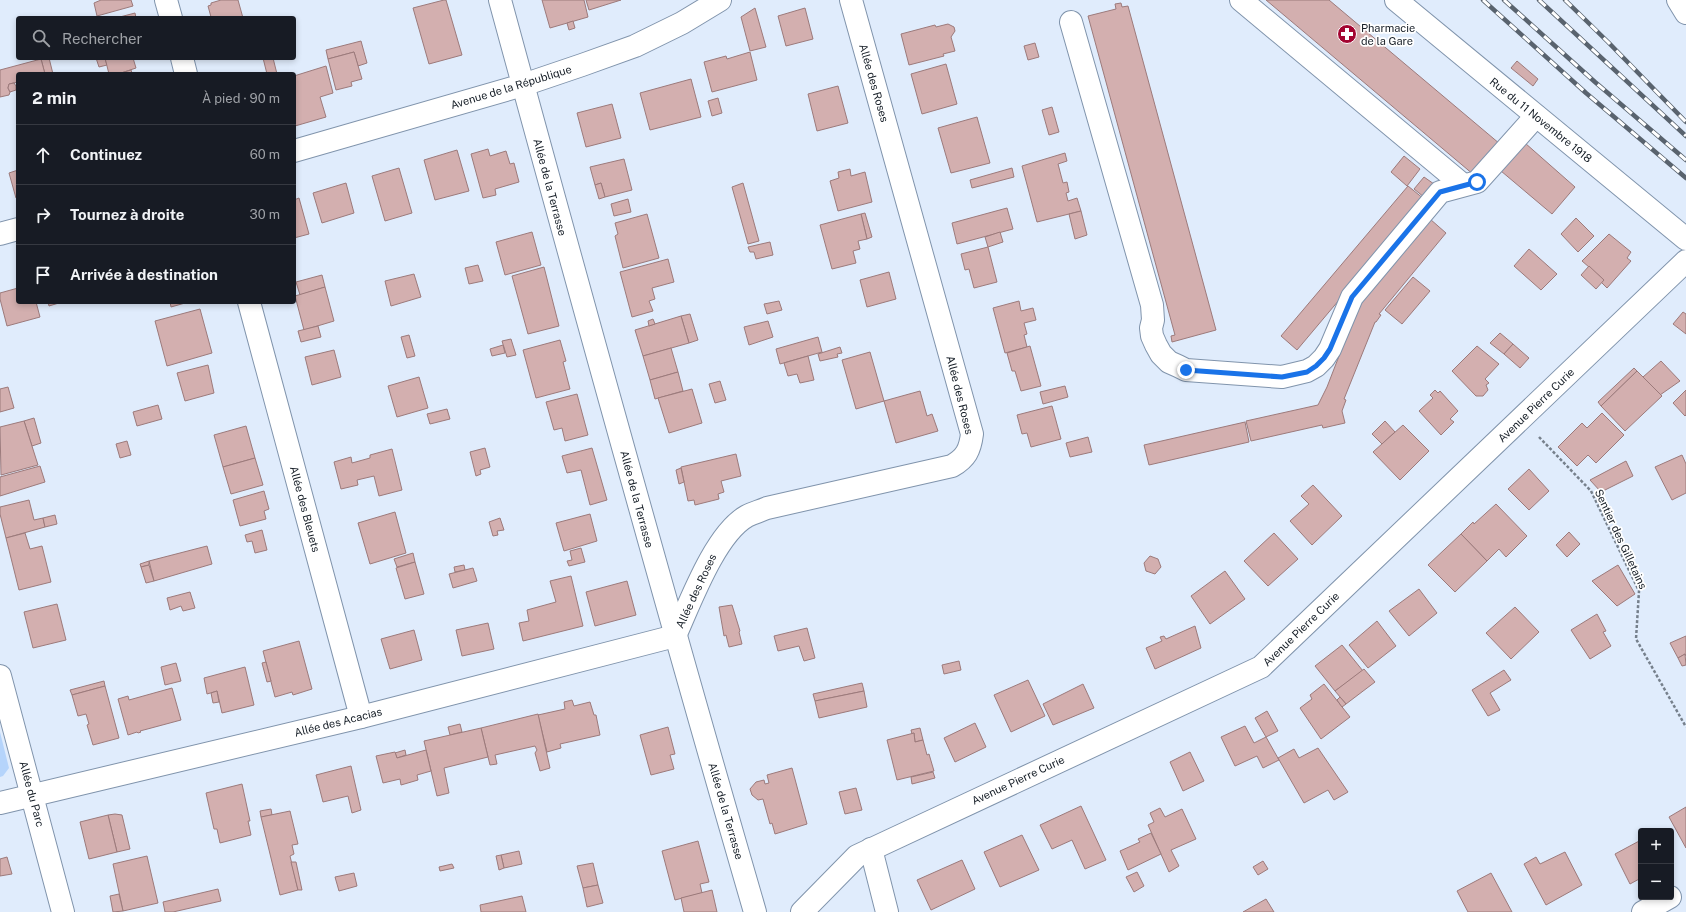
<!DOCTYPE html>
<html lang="fr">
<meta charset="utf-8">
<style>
:root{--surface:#171b24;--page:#20242c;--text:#f1f3f6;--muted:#9ea1a6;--line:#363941}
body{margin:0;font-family:"Public Sans",sans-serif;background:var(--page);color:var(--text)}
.controls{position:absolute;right:12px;bottom:12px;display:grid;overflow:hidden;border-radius:4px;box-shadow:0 2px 6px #0003}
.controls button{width:36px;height:36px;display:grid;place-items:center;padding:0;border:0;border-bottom:1px solid var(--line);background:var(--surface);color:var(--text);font:20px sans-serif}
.stop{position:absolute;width:12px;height:12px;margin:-9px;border:3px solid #1a73e8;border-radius:50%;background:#fff}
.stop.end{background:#1a73e8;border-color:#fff;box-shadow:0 1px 4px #0008}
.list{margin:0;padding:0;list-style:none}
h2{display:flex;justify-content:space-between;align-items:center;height:52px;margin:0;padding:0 16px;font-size:17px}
h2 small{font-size:13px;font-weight:400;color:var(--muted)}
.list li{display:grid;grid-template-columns:26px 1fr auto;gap:12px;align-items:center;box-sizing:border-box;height:60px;padding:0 16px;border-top:1px solid var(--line)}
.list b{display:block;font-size:15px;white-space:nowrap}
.list em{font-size:13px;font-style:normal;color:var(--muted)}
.icon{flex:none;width:22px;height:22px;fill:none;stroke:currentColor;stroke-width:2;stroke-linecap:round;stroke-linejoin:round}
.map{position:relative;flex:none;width:1686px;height:912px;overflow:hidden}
.search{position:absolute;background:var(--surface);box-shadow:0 2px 6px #0003;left:16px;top:16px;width:280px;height:44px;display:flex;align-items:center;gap:10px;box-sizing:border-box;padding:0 14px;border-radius:4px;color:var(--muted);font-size:15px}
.panel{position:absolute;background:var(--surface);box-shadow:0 2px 6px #0003;left:16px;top:72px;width:280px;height:232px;border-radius:4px}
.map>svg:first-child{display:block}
.green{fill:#b5d4fb}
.building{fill:#d3afaf;stroke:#9c7a7b}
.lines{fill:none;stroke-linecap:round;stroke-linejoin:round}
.minor-casing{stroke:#8094ac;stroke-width:24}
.path{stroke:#76808c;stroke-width:2.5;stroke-dasharray:3 2;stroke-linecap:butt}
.minor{stroke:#fff;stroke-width:22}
.rail-casing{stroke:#59636e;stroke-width:4.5}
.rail{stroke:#fff;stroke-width:3;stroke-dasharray:9;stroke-linecap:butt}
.route{stroke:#1a73e8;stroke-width:5}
.labels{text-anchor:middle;stroke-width:3.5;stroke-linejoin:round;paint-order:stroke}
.poi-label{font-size:11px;fill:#151d26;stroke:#fff;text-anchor:start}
.street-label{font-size:11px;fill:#151d26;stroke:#fff}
</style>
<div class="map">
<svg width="1686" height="912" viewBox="0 0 1686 912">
<rect width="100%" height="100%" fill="#e0ecfc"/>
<polygon class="green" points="0,732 9,768 3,776 0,777"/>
<g class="building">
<polygon points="101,0 131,0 133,6 97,16 94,3"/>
<polygon points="221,0 238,0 243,18 211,17 208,6 211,5 211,3"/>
<polygon points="444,0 446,0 462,55 429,64 413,8"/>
<polygon points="542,0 584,0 588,17 550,28"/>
<polygon points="586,0 621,0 589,10"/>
<polygon points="1266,0 1329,0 1500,144 1474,175"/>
<polygon points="1121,3 1122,7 1128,6 1216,330 1172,342 1171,336 1175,335 1088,16 1116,9 1115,4"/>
<polygon points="755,8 766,47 750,51 741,17"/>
<polygon points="805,8 813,39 786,46 778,16"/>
<polygon points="135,13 136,18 116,18"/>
<polygon points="573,21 575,28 569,30 567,23"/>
<polygon points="948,24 954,27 955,31 951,37 955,51 943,54 944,56 909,65 901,34 935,25 936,27"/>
<polygon points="361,41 367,63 358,66 354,52 328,59 326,50"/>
<polygon points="1035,43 1039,57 1028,60 1024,46"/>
<polygon points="354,52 362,79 351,82 352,86 336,90 328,59"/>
<polygon points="750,52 757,80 712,92 704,62 726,56 727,59"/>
<polygon points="49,58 53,74 45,74 41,59"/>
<polygon points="96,58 105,58 107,65 99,67"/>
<polygon points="105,58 133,58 136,68 118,74 109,74"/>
<polygon points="263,58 273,58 277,74 267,74"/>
<polygon points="41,59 45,74 18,74 18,82 9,84 8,88 10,92 9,95 0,97 0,70"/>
<polygon points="1517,61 1538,79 1533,86 1511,68"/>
<polygon points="946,64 957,104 922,114 911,74"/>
<polygon points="326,66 333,93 320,97 326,117 295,126 294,76"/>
<polygon points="131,70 132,73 118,74"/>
<polygon points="691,79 701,117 650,130 640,93"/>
<polygon points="14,83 16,86 16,90 10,92 8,88 9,84"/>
<polygon points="838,86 848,123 817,131 808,94"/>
<polygon points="718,98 722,113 712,116 708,101"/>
<polygon points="612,104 621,138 586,147 577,113"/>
<polygon points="1052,107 1059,132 1049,135 1042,110"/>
<polygon points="977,117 990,163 951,173 938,128"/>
<polygon points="1525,143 1575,187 1552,214 1501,171"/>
<polygon points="488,149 490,156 506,151 510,164 514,163 519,182 495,189 496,195 483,198 471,154"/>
<polygon points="457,150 469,191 435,200 424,160"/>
<polygon points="1065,153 1067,161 1058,164 1063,183 1067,182 1069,192 1066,193 1068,201 1077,198 1081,211 1037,222 1022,166"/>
<polygon points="1404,156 1420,169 1407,186 1391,172"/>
<polygon points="624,159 632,190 605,197 601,183 595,185 590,167"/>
<polygon points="399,168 412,213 385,221 372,176"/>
<polygon points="1012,168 1014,177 972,188 970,180"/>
<polygon points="850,169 851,176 865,172 872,202 838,211 830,181 839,178 838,172"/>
<polygon points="18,170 18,198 16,198 9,173"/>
<polygon points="1424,177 1434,184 1424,197 1414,189"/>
<polygon points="346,183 354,213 322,223 313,193"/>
<polygon points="601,183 605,197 599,199 595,185"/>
<polygon points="743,183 759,241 748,244 732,187"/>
<polygon points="1408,186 1424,199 1297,350 1281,336"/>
<polygon points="299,198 309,234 294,238 294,200"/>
<polygon points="628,199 631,212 614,216 611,204"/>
<polygon points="1007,208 1013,229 957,244 952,223"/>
<polygon points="1081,211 1087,235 1075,239 1069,214"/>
<polygon points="865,213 872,237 867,239 861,214"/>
<polygon points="647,214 659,258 623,268 615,236 618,234 615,223"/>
<polygon points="861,214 867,239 858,241 860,249 853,251 856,263 832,269 820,225"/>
<polygon points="1576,218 1594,236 1578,252 1561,234"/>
<polygon points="1430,219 1446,233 1379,314 1381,315 1376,322 1375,322 1344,399 1346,400 1342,411 1345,423 1323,428 1322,425 1251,441 1246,421 1318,405 1327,387 1355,315 1363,300"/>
<polygon points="532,232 541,265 505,275 496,242"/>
<polygon points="1000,232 1003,242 988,247 985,237"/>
<polygon points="1609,234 1631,252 1627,258 1631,261 1607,288 1601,282 1604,280 1582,261"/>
<polygon points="770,242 773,255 756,259 754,252 750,252 748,247"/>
<polygon points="988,247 997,282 974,288 969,269 965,270 961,254"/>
<polygon points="1529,249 1557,274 1541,290 1514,266"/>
<polygon points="668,259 674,282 652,288 655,299 649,301 653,311 632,317 620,272"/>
<polygon points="478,265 483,281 469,284 465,268"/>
<polygon points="1589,266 1604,280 1596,289 1581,275"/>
<polygon points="544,267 559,326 528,334 512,276"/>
<polygon points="889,272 896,299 867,307 860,280"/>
<polygon points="414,274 421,297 391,306 385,281"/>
<polygon points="322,275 325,287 300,295 296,282"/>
<polygon points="1413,277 1430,291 1402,324 1385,310"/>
<polygon points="325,287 334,321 304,330 295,296"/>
<polygon points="18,288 18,302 36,302 40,317 7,326 0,299 0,293"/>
<polygon points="779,301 782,310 767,314 764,304"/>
<polygon points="1019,301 1021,311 1033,308 1036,320 1024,323 1027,334 1024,335 1027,347 1005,353 993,308"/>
<polygon points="48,302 62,302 49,306"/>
<polygon points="170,302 184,302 185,303 171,307"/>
<polygon points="200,309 212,353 167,366 155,321"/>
<polygon points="1683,312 1686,314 1686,334 1673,324"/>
<polygon points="690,314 698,340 689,343 681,316"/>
<polygon points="681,316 689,343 643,356 635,330"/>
<polygon points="653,319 655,324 649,326 648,321"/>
<polygon points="768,321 773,337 749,345 744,327"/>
<polygon points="318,326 321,337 301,342 298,331"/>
<polygon points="1500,333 1513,344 1504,354 1490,343"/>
<polygon points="409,335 415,356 407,358 401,337"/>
<polygon points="818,337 822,352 780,364 776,349"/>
<polygon points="511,339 516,355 507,357 502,341"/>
<polygon points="560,340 566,361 563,362 570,389 536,398 523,350"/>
<polygon points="1513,344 1529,358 1520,368 1504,354"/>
<polygon points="503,345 505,353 492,356 490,349"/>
<polygon points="1030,346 1041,386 1021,391 1015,371 1012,371 1007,353"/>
<polygon points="1477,346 1499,364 1485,379 1489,383 1486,385 1488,390 1483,396 1476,396 1452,371"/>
<polygon points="840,347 842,353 837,354 838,357 820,361 818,354"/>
<polygon points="671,348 678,372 650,380 643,356"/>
<polygon points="334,350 341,377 312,385 305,357"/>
<polygon points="870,352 884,401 856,409 842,360"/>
<polygon points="808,356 814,380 800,383 797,374 788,376 784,363"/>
<polygon points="1661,361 1680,381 1660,395 1643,377"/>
<polygon points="208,365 214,393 185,401 177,373"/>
<polygon points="1634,368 1637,371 1601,406 1598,402"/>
<polygon points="1637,371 1662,396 1625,431 1601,406"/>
<polygon points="678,372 683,391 655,399 650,380"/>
<polygon points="419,377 428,408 397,417 388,386"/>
<polygon points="720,381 726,400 715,403 709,384"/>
<polygon points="1065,386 1068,397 1043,404 1040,392"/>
<polygon points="8,387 14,408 0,412 0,389"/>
<polygon points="692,389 702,423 669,433 658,398"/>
<polygon points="1435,390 1438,393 1440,391 1458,411 1450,419 1454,422 1441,435 1419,411 1433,398 1430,395"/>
<polygon points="1686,390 1686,415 1685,416 1673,403"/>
<polygon points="920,391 927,416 932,414 938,431 896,443 884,401"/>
<polygon points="577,394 588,435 565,441 562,428 554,430 546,402"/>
<polygon points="158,405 162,419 137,426 133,412"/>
<polygon points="1052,406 1061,439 1031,447 1027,433 1022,434 1017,415"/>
<polygon points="447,409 450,419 430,424 427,414"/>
<polygon points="1602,413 1624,435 1596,463 1588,455 1577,466 1558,447 1582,423 1587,428"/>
<polygon points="34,418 41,443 32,446 24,421"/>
<polygon points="24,421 38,465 1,475 0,427"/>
<polygon points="1385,421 1395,432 1382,444 1372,434"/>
<polygon points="1245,422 1249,442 1149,465 1144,445"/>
<polygon points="1403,425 1429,451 1400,480 1373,452"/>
<polygon points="246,426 255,458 223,467 214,435"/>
<polygon points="1088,437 1092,452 1070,457 1066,443"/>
<polygon points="127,441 131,455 120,458 116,444"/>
<polygon points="485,448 490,467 480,470 481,474 476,476 470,452"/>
<polygon points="592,448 607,500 590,505 581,470 567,473 562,456"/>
<polygon points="392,449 402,490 379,496 374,476 357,480 358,485 341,489 334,462 351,457 352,463 370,458 370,455"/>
<polygon points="736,454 741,476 721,481 724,492 718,494 719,499 695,505 694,500 688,501 681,467"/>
<polygon points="1682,455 1686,464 1686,493 1672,500 1655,467"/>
<polygon points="255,458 263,485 231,494 223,467"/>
<polygon points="1626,461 1633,476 1601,492 1590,480"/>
<polygon points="40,466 45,482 0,496 0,477"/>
<polygon points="681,468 684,482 679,484 676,470"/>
<polygon points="1529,469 1549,491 1529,510 1508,489"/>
<polygon points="1313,485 1342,516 1312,545 1290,521 1309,504 1301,496"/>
<polygon points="264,491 269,509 264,511 266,519 240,526 233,500"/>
<polygon points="29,500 34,520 43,518 45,527 6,538 0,514 0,507"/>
<polygon points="1496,504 1527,536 1506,557 1499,549 1487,561 1461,534 1473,522 1474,524"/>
<polygon points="395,512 406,553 370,564 358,523"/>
<polygon points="590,514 597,541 564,551 556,523"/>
<polygon points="55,515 57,524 45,527 43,518"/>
<polygon points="500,518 504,530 497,531 498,535 493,536 489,522"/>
<polygon points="262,530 267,550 255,553 252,541 247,542 245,535"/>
<polygon points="1569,532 1580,544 1567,557 1556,545"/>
<polygon points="25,533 30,549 42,546 51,582 19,590 6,538"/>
<polygon points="1274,533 1298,559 1268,586 1244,561"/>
<polygon points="1461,534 1487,561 1455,592 1428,565"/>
<polygon points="207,546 212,564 154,581 149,561"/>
<polygon points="581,548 585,562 569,566 567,561 572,560 570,551"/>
<polygon points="413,553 415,562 397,567 394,559"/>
<polygon points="1150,556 1158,559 1161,567 1155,574 1146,571 1144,563"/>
<polygon points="149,561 149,565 141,567 140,564"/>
<polygon points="415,562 424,594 405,599 396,568"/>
<polygon points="149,565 154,581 146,583 141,567"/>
<polygon points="464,565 465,570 455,572 454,567"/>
<polygon points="1618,565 1635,594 1617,606 1592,581"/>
<polygon points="473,568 477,581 453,588 449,574"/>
<polygon points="1225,571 1245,599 1210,624 1191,596"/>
<polygon points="571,576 583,626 523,641 519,623 529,621 527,610 556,602 550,581"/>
<polygon points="627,581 636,615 595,626 586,592"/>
<polygon points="1419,589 1437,613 1409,636 1389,611"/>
<polygon points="190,592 195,608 183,611 181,606 170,610 167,598"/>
<polygon points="57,604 66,640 33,648 24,612"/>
<polygon points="732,605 740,631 739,632 742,644 729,647 726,635 724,636 719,607"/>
<polygon points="1515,607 1539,632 1511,659 1486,633"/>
<polygon points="1597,614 1606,631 1603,632 1611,646 1590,659 1571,630"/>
<polygon points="1377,621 1396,646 1368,668 1349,645"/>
<polygon points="488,623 494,649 462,656 456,630"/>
<polygon points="1195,626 1201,648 1155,669 1146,648 1162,641 1160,637 1164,636 1166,639"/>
<polygon points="807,628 815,658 804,661 799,646 778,651 774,636"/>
<polygon points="414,630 422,660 390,669 381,639"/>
<polygon points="1686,636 1686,656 1685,654 1678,658 1670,643"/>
<polygon points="299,641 312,689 293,695 292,692 275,697 263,651"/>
<polygon points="1342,645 1363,671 1335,691 1315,666"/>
<polygon points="1685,654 1686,665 1682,666 1678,658"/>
<polygon points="959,661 961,670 944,674 942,665"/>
<polygon points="266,662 271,681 267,682 262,663"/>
<polygon points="176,663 181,681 165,685 161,667"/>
<polygon points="245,667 254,705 222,713 217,691 207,694 204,678"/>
<polygon points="1364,669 1375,682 1346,704 1335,691"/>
<polygon points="1504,670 1511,680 1490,693 1500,710 1488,716 1472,690"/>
<polygon points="1028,680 1045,716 1011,732 994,695"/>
<polygon points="104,681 105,686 72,695 70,690"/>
<polygon points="862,683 864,691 815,701 813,694"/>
<polygon points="1083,684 1094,708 1053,725 1043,704"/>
<polygon points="1324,684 1350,717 1321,739 1300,708 1312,699 1310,695"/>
<polygon points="105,686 119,738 93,745 87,725 89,724 86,714 78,716 72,695"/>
<polygon points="172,688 181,720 140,731 141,732 138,733 137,732 128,735 118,699 128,696 129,700"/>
<polygon points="217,691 219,702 213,703 211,693"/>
<polygon points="864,691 867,707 819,718 815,701"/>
<polygon points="1340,697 1346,704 1342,707 1337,700"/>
<polygon points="572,700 574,706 590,702 594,715 596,715 600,735 560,744 561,748 547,752 538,715 565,709 564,702"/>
<polygon points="1267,711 1278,731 1266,737 1255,718"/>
<polygon points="538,714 550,768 540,771 535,753 537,750 535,746 495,755 497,764 490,765 481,728"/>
<polygon points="975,723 986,747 955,762 944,738"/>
<polygon points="460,724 462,732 450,735 448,727"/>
<polygon points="1245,726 1254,743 1266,737 1279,760 1263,768 1257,756 1235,766 1221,737"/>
<polygon points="668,727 675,754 670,755 674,769 651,775 640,735"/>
<polygon points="481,728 488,757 444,768 449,793 437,796 424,741"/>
<polygon points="920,728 923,740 915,742 914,733 912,734 911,730"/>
<polygon points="914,733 915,742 923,740 927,755 929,754 934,771 897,780 887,740"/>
<polygon points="1318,748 1348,792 1334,800 1328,790 1304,803 1278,758 1294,749 1299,758"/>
<polygon points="405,750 406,755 397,758 395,753"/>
<polygon points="426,750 431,771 417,775 418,780 401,785 400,779 383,783 376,756 395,752 397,758"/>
<polygon points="1190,752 1204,781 1183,791 1170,762"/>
<polygon points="351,766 361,810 352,813 348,796 323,802 316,775"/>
<polygon points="792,768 807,824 775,834 772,823 770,824 763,799 758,800 752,795 750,789 756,782 764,780 765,784 769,783 767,775"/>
<polygon points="933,772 935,778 912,784 911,777"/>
<polygon points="242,784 250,821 248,821 251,835 220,843 217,829 214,829 206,793"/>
<polygon points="856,788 862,810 845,814 839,792"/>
<polygon points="1081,806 1106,860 1085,869 1072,840 1052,849 1040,825"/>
<polygon points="1686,807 1686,848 1669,817"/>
<polygon points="1160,808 1165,817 1182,809 1196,839 1171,850 1179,866 1169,872 1148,825 1154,822 1150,813"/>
<polygon points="271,809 272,815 261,817 260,811"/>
<polygon points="290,811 298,844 292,845 294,854 290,856 298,890 280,895 261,817"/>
<polygon points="115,814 122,815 130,849 117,852 108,815"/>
<polygon points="108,815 117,852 89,859 80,822"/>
<polygon points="1151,833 1161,854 1128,870 1120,851 1140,842 1138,839"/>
<polygon points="1022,835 1039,870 1000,887 984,852"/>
<polygon points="1641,840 1641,878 1630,884 1615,854"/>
<polygon points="698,841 709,882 700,884 702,893 675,900 662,851"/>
<polygon points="519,851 522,864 504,868 501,855"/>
<polygon points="1565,852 1582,885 1546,905 1524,864 1536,857 1540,864"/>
<polygon points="501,855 504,868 499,870 496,856"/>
<polygon points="147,856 158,903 123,911 113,864"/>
<polygon points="7,857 12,874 0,876 0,859"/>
<polygon points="962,860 975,889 931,910 917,880"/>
<polygon points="1263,861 1268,869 1258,875 1253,867"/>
<polygon points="291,862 296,862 302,890 298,890"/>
<polygon points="593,863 598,885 583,888 577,866"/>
<polygon points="452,864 454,868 440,871 439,867"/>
<polygon points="1137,872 1144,886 1134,892 1126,877"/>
<polygon points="354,873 357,886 339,891 335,877"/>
<polygon points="1491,873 1512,912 1468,912 1457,891"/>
<polygon points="598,885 603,903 587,907 583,888"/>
<polygon points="218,889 221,901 173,912 165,912 163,902"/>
<polygon points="712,890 717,912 684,912 681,898"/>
<polygon points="119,894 123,911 113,912 110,896"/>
<polygon points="522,896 526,912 481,912 480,905"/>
<polygon points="1266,899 1274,912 1243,912"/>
</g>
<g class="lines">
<defs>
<g id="minor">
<polyline points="166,0 171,18"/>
<path d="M500 0C583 305 667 609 755 912"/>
<polyline points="1241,0 1463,185"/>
<polyline points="1396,0 1686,239"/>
<polyline points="1678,0 1686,13"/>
<polyline points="1071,22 1152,305 1153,320 1151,328 1152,336 1156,345 1161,354 1169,362 1178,366 1186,370 1282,377 1307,371 1316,366 1324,358 1330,349 1352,297 1440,192 1477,182 1536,116"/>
<polyline points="182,58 186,74"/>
<polyline points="294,151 523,85 582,65 635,46 682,23 720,0"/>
<polyline points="0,234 18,229"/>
<polyline points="249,302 361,717"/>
<polyline points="0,676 63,912"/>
<path d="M0 803 361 717 675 636C690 603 715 534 747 516 753 513 760 511 767 508L952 466C966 458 970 450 972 434L851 0"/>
<polyline points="871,849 887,912"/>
<polyline points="802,912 857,856 1261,667 1686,261"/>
<polyline points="1643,912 1670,897"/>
</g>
</defs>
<use href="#minor" class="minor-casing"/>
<polyline class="path" points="1539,437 1591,491 1639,591 1636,639 1686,727"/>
<use href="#minor" class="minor"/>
<defs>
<g id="rail">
<polyline points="1483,0 1586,93 1686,178"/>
<polyline points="1504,0 1595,82 1686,160"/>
<polyline points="1539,0 1686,136"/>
<polyline points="1565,0 1608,42 1686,122"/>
</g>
</defs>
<use href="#rail" class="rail-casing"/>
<use href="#rail" class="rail"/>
</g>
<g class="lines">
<polyline class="route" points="1186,370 1282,377 1307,372 1316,366 1324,358 1330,349 1352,297 1440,192 1477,182"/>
</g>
<defs>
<symbol id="pharmacy-disc" viewBox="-11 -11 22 22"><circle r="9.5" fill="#a30430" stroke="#fff"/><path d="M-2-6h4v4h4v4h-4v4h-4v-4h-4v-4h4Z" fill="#fff"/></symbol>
</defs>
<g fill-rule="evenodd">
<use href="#pharmacy-disc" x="1336" y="23" width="22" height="22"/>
</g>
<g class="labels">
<g class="poi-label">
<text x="1361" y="32">Pharmacie<tspan x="1361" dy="13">de la Gare</tspan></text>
</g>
<g class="street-label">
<text transform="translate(874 83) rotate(74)" y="4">Allée des Roses</text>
<text transform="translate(511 87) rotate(-17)" y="4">Avenue de la République</text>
<text transform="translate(1541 120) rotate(39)" y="4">Rue du 11 Novembre 1918</text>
<text transform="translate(550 187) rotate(75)" y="4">Allée de la Terrasse</text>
<text transform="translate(960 395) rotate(76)" y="4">Allée des Roses</text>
<text transform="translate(1536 405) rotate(-44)" y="4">Avenue Pierre Curie</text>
<text transform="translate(637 499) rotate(75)" y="4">Allée de la Terrasse</text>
<text transform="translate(305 509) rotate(75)" y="4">Allée des Bleuets</text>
<text transform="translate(1621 539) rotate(65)" y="4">Sentier des Gilletains</text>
<text transform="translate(696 591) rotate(-65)" y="4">Allée des Roses</text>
<text transform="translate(1301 629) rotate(-44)" y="4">Avenue Pierre Curie</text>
<text transform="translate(338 722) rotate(-14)" y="4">Allée des Acacias</text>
<text transform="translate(1018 780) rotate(-25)" y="4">Avenue Pierre Curie</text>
<text transform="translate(32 794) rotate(75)" y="4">Allée du Parc</text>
<text transform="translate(726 811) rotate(74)" y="4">Allée de la Terrasse</text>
</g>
</g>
</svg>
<div class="controls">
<button>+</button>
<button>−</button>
</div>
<div class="stop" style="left:1477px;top:182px"></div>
<div class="stop end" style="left:1186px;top:370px"></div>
<div class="search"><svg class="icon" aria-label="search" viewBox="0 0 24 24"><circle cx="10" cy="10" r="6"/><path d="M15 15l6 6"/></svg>Rechercher</div>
<section class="panel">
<h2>2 min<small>À pied · 90 m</small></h2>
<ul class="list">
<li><svg class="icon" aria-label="ahead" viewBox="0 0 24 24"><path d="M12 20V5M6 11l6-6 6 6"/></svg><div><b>Continuez</b></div><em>60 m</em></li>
<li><svg class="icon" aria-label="right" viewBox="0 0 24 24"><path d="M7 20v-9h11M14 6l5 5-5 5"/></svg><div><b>Tournez à droite</b></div><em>30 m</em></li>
<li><svg class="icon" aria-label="arrive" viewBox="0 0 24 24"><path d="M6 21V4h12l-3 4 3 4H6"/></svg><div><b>Arrivée à destination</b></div></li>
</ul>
</section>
</div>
